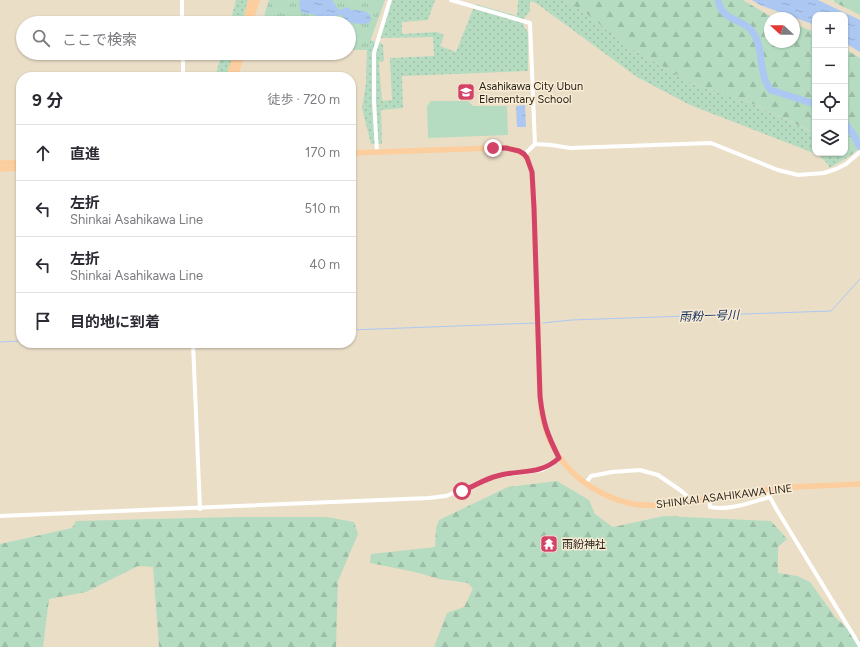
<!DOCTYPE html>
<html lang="ja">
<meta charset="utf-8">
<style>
:root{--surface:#fff;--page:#f7f7f7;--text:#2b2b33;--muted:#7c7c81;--line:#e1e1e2}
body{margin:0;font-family:Figtree,"Noto Sans JP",sans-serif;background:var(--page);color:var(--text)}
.controls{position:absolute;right:12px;top:12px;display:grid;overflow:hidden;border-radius:8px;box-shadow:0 1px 3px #0004}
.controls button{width:36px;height:36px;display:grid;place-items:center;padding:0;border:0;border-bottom:1px solid var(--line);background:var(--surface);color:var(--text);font:20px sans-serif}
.compass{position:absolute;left:764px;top:12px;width:36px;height:36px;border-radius:50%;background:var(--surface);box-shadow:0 1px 3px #0004;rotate:291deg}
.stop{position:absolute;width:12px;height:12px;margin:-9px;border:3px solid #d34367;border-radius:50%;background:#fff}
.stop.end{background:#d34367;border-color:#fff;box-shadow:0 1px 4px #0008}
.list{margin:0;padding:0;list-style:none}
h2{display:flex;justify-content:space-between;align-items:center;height:52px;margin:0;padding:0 16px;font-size:17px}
h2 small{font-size:13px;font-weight:400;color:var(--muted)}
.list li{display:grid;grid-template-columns:26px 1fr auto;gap:12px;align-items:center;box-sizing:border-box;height:56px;padding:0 16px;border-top:1px solid var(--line)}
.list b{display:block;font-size:15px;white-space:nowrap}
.list p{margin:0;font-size:13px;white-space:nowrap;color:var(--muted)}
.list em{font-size:13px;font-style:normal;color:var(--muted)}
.icon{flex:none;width:22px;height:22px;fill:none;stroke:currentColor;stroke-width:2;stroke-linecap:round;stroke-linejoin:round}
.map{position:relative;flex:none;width:860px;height:647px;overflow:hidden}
.search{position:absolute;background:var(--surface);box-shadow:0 1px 3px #0004;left:16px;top:16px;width:340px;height:44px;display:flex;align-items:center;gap:10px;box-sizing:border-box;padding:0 14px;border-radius:22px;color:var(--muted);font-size:15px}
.panel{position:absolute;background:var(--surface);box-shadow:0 1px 3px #0004;left:16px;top:72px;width:340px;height:276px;border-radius:16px}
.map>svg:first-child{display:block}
.grass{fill:url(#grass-dots)}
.forest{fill:url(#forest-firs)}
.park{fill:url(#park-tufts)}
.pitch{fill:#b5dcc1}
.water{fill:url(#water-ripples)}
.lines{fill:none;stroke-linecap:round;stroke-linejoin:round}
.stream{stroke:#acc8f2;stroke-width:1}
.river{stroke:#acc8f2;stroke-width:7}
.minor{stroke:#fff;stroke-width:4}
.major{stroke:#fccd9d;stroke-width:5.5}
.route{stroke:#d34367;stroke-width:5}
.labels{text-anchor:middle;stroke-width:3;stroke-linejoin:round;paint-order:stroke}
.poi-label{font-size:11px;fill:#28241b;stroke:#f9ebd4;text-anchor:start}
.street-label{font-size:11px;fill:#28241b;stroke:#f9ebd4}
.water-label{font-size:12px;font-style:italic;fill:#0c2e5f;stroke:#f9ebd4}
</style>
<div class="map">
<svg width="860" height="647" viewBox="0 0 860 647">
<defs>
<pattern id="grass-dots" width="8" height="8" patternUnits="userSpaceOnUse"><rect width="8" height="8" fill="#b5dcc1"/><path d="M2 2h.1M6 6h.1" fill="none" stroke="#9cbda5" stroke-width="1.8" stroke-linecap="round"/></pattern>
<pattern id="forest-firs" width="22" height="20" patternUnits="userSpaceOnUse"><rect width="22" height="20" fill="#b5dcc1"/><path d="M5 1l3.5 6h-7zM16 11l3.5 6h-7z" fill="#9cbda5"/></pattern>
<pattern id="park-tufts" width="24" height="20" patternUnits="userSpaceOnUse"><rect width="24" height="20" fill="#b5dcc1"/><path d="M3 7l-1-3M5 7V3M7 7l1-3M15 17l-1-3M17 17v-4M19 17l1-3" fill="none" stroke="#9cbda5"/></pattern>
<pattern id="water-ripples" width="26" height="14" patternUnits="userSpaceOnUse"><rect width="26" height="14" fill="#acc8f2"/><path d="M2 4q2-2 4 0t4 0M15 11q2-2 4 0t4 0" fill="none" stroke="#94accf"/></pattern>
</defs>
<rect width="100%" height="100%" fill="#ebdec7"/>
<g class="grass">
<polygon points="236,0 248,0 242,23 230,23"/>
<polygon points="391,0 435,0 428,20 402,22 402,34 437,32 444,35 440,46 456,52 475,4 517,16 518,0 566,0 587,14 627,46 697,86 711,89 751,103 814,133 815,133 815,153 842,153 847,158 829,168 828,164 819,155 690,105 637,77 536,3 530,1 530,11 525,17 523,23 524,27 528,32 528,71 402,76 403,108 381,110 382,144 371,144 362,108 366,84 367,50 370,40 383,44 384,61 379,62 382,101 392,100 390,58 434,56 433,37 380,38"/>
<polygon points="222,53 234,53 226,77 215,77"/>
</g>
<g class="forest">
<polygon points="566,0 743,0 768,15 777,18 770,18 770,42 794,42 794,24 815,32 815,133 751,103 711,89 697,86 627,46 587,14"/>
<polygon points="834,0 860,0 860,15 834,2"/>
<polygon points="845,49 860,58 860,148 847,158 842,153 845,153"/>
<polygon points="557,481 589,500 595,514 613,527 664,516 771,521 787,539 778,547 778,573 797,576 810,582 836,618 860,640 860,647 434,647 447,613 464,607 473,589 468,583 439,579 415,572 370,563 371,554 435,547 436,528 439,520 508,487"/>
<polygon points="232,517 327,517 354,522 358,534 338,581 336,647 159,647 153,567 138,566 86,592 49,599 43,647 0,647 0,544 72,528 76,521"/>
</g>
<polygon class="park" points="269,0 385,0 367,50 349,50 349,23 262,23"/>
<polygon class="pitch" points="431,101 468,101 473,106 507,106 508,135 428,138 427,106"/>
<g class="water">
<path d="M300 0H332L339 10 347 7 351 10C359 11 363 9 370 15L371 20 369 23C359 25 347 24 342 15 336 15 328 22 321 19 318 18 316 15 313 14 308 13 305 15 301 12L299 5Z"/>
<polygon points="752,0 818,0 860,20 860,52 845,43 845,15 815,15 815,25 760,5"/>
<polygon points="525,105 526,127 517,127 516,106"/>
</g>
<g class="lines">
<g class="stream">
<polyline points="543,323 571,320 831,311 860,279"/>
<polyline points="351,330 536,323"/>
<polyline points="0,342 21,341"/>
</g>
<g class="river">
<path d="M718 0C722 23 744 17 754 34 764 49 758 76 771 90L815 104"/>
<polyline points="845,123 853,134 860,147"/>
</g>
<g class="minor">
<polyline points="182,0 182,23"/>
<polyline points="451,0 530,23 535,144"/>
<polyline points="183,53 183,77"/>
<polyline points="377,152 374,101 374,53 390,0"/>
<polyline points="524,155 535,144 551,145 570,148 711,143 778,170 798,175 824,173 836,169 846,164 860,152"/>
<polyline points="193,343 200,509"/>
<polyline points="585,484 591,476 612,472 640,470 658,475 680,490 687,496 688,502"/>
<polyline points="766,490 777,510 860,646"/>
<path d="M709 499 710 507C729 511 752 502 770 497"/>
<polyline points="0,516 429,498 446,496 496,476 542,470 551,465 559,458"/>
</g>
<g class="major">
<polyline points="245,23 251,0"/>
<polyline points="250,23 257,0"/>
<polyline points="229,77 236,53"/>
<polyline points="235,77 242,53"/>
<path d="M351 153 493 148H507L519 151 527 158 532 172 534 208 540 396C541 405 541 415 544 424 555 466 591 495 633 504 644 506 655 505 667 505L766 490 793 487 860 484"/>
<polyline points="0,163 21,163"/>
<polyline points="0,169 21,168"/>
</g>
</g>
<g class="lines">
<path class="route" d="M462 491C474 486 485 479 497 476 521 469 539 476 559 458 547 434 543 423 540 396L534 208 532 172 527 158 524 154 519 151 506 148H493"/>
</g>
<defs>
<symbol id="school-square" viewBox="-11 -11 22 22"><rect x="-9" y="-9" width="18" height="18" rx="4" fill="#d34367" stroke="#f9ebd4"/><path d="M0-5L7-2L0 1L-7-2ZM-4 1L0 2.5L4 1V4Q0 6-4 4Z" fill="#fff"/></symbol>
<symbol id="temple-square" viewBox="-11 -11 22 22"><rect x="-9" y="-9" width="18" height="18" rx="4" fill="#d34367" stroke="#f9ebd4"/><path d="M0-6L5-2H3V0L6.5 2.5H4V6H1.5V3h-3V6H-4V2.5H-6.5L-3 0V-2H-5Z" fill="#fff"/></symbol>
</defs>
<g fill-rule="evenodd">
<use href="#school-square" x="456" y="82" width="20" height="20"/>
<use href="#temple-square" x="539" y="534" width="20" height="20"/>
</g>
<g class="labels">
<g class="poi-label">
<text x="479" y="90">Asahikawa City Ubun<tspan x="479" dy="13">Elementary School</tspan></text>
<text x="562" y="548">雨紛神社</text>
</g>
<g class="street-label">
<text transform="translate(724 496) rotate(-7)" y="4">SHINKAI ASAHIKAWA LINE</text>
</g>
<g class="water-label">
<text transform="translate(709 316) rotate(-2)" y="4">雨粉一号川</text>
</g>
</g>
</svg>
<div class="controls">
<button>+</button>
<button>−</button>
<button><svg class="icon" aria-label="locate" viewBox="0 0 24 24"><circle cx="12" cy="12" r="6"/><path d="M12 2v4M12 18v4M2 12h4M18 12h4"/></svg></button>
<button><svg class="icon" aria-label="layers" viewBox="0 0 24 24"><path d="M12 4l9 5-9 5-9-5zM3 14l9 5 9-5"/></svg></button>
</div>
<svg class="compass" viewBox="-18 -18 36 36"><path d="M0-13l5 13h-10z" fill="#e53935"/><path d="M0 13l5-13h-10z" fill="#7c7c81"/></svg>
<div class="stop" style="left:462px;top:491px"></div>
<div class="stop end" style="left:493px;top:148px"></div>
<div class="search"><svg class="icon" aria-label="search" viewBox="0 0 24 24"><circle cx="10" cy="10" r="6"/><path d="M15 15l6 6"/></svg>ここで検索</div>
<section class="panel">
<h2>9 分<small>徒歩 · 720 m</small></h2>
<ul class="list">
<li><svg class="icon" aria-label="ahead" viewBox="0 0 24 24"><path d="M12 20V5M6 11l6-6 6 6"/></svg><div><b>直進</b></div><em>170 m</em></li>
<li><svg class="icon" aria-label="left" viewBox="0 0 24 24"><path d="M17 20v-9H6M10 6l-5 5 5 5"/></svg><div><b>左折</b><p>Shinkai Asahikawa Line</p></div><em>510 m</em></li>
<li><svg class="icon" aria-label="left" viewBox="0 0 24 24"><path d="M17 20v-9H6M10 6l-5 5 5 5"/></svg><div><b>左折</b><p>Shinkai Asahikawa Line</p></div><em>40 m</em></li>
<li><svg class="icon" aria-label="arrive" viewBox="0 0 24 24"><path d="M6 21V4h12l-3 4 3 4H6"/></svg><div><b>目的地に到着</b></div></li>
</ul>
</section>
</div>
